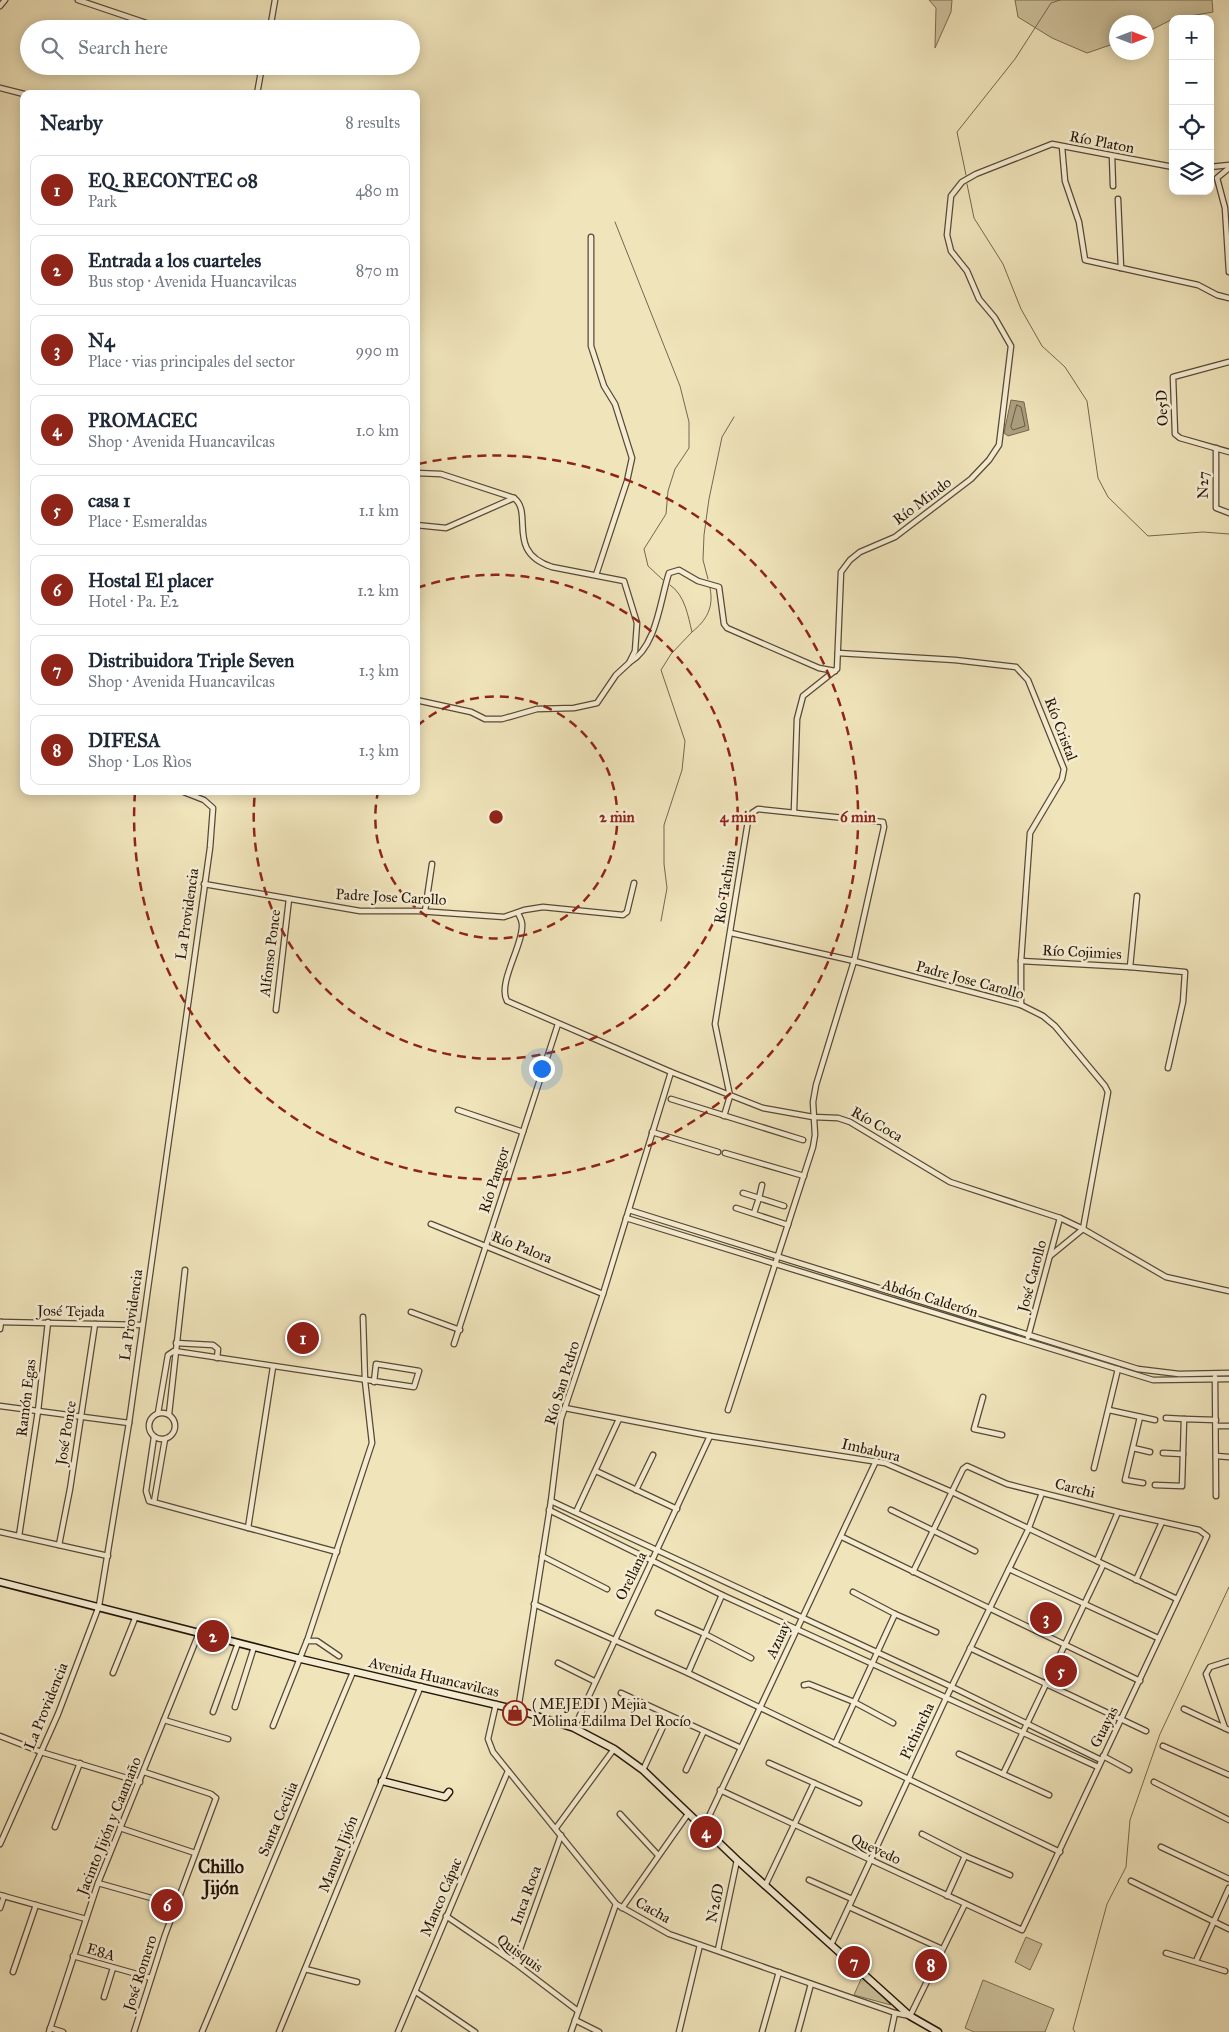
<!DOCTYPE html>
<meta charset="utf-8">
<style>
:root{--surface:#fff;--page:#f2f2f3;--text:#1f2937;--muted:#747a83;--line:#e0e1e3;--accent:#8f2418}
body{margin:0;font-family:"IM FELL Great Primer",serif;background:var(--page);color:var(--text)}
.controls{position:absolute;right:15px;top:15px;display:grid;overflow:hidden;border-radius:10px;box-shadow:0 2px 12px #0003}
.controls button{width:45px;height:45px;display:grid;place-items:center;padding:0;border:0;border-bottom:1px solid var(--line);background:var(--surface);color:var(--text);font:25px sans-serif}
.compass{position:absolute;left:1109px;top:15px;width:45px;height:45px;border-radius:50%;background:var(--surface);box-shadow:0 2px 12px #0003;rotate:90deg}
.you{position:absolute;left:541px;top:1068px;width:18px;height:18px;margin:-12px;border:4px solid #fff;border-radius:50%;background:#1a73e8;box-shadow:0 0 0 8px #1a73e833}
.badge{display:grid;place-items:center;width:32px;height:32px;border-radius:50%;background:var(--accent);color:#fff;font-size:16px;font-weight:700}
.pin{position:absolute;translate:-50% -50%;border:2px solid #fff;box-shadow:0 1px 5px #0006}
.list{margin:0;padding:0;list-style:none}
h2{display:flex;justify-content:space-between;align-items:center;height:65px;margin:0;padding:0 20px;font-size:21px}
h2 small{font-size:16px;font-weight:400;color:var(--muted)}
.list li{display:grid;grid-template-columns:32px 1fr auto;gap:15px;align-items:center;box-sizing:border-box;height:70px;margin:0 10px 10px;padding:0 10px;border:1px solid var(--line);border-radius:10px}
.list b{display:block;font-size:19px;white-space:nowrap}
.list p{margin:0;font-size:16px;white-space:nowrap;color:var(--muted)}
.list em{font-size:16px;font-style:normal;color:var(--muted)}
.icon{flex:none;width:28px;height:28px;fill:none;stroke:currentColor;stroke-width:2;stroke-linecap:round;stroke-linejoin:round}
.map{position:relative;flex:none;width:1229px;height:2032px;overflow:hidden}
.search{position:absolute;background:var(--surface);box-shadow:0 2px 12px #0003;left:20px;top:20px;width:400px;height:55px;display:flex;align-items:center;gap:12px;box-sizing:border-box;padding:0 18px;border-radius:28px;color:var(--muted);font-size:19px}
.panel{position:absolute;background:var(--surface);box-shadow:0 2px 12px #0003;left:20px;top:90px;width:400px;height:705px;border-radius:10px}
.map>svg:first-child{display:block}
.green{fill:#cdc19c;stroke:#796b52}
.water{fill:#ab9e7e;stroke:#75674e}
.lines{fill:none;stroke-linecap:round;stroke-linejoin:round}
.shore{stroke:#685a42;stroke-width:1}
.stream{stroke:#75674e;stroke-width:1}
.street-casing{stroke:#584934;stroke-width:7}
.secondary-casing{stroke:#251507;stroke-width:9}
.street{stroke:#f5edd3;stroke-width:4.5}
.secondary{stroke:#f5edd3;stroke-width:6}
.ring{fill:none;stroke:#8f2418;stroke-width:2.5;stroke-dasharray:9 6}
.labels{text-anchor:middle;stroke-width:5;stroke-linejoin:round;paint-order:stroke}
.street-label{font-size:15px;fill:#251507;stroke:#f5edd3}
.poi-label{font-size:15px;fill:#251507;stroke:#f5edd3;text-anchor:start}
.quarter-label{font-size:18px;font-weight:bold;fill:#251507;stroke:#f5edd3}
.centre{fill:#8f2418;stroke:#f5edd3;stroke-width:2.5}
.ring-label{font-size:15px;text-anchor:middle;font-weight:bold;fill:#8f2418;stroke:#f5edd3;stroke-width:5;stroke-linejoin:round;paint-order:stroke}
</style>
<div class="map">
<svg width="1229" height="2032" viewBox="0 0 1229 2032">
<rect width="100%" height="100%" fill="#f0e4bb"/>
<filter id="stains"><feTurbulence type="fractalNoise" baseFrequency=".004" numOctaves="4"/><feColorMatrix values="0 0 0 0 .2 0 0 0 0 .09 0 0 0 0 .02 0 0 0 .5 -.17"/></filter>
<radialGradient id="worn" r=".72"><stop offset=".6" stop-color="#630" stop-opacity="0"/><stop offset="1" stop-color="#630" stop-opacity=".3"/></radialGradient>
<g class="green">
<polygon points="929,0 952,0 951,12 935,48 936,8"/>
<polygon points="1015,0 1212,0 1213,12 1173,19 1147,32 1146,22 1116,22 1116,43 1087,53 1052,38 1018,17"/>
<polygon points="1026,1937 1042,1944 1030,1970 1015,1962"/>
<polygon points="862,1977 891,2005 854,1995"/>
<polygon points="983,1980 1054,2009 1045,2032 974,2032 965,2028"/>
</g>
<polygon class="water" points="1011,400 1024,402 1029,430 1008,436 1004,433"/>
<g class="lines">
<polygon class="shore" points="1017,405 1021,407 1025,426 1013,430 1011,427"/>
<g class="stream">
<polyline points="966,175 957,132 1015,59 1051,3 1060,0"/>
<polyline points="967,184 974,218 1003,264 1021,309 1042,346 1065,367 1087,401 1098,478 1108,497 1148,536 1203,532 1229,534"/>
<polyline points="615,222 680,386 689,422 689,448 675,469 668,491 666,514 644,549 648,566 663,580"/>
<polyline points="708,579 703,560 704,535 709,499 722,437 734,417"/>
<path d="M692 632C707 620 714 607 710 588"/>
<path d="M661 921 667 888 664 864V825L682 770 685 741 661 670 671 654 692 632C688 616 685 595 670 585"/>
<polyline points="1075,2032 1073,2029 1107,1904 1126,1867 1130,1820 1160,1734 1229,1587"/>
</g>
<defs>
<g id="street">
<polyline points="78,0 164,29"/>
<polyline points="0,6 5,0"/>
<polyline points="270,29 275,0"/>
<polyline points="0,88 24,94"/>
<polyline points="257,94 262,66"/>
<polyline points="1062,147 1065,181 1079,222 1085,260 1198,285 1217,295 1229,298"/>
<polyline points="1112,156 1113,186"/>
<polyline points="1210,167 1229,165"/>
<polyline points="1229,168 1217,178 1225,208 1229,272"/>
<polyline points="1118,199 1121,268"/>
<polyline points="591,237 591,346 604,386 615,404 632,458 627,481 596,575"/>
<polyline points="1229,362 1173,377 1175,434 1180,438 1229,452"/>
<polyline points="1216,448 1216,508 1229,513"/>
<path d="M416 473 441 474 514 498C534 513 505 552 552 567L624 581 637 623 635 651 629 663 616 675 597 703 574 708 537 709 502 719H485L471 712 416 700"/>
<polyline points="416,525 446,528 514,498"/>
<polyline points="838,653 955,660 1016,667 1028,680 1064,769 1062,779 1030,833 1021,961 1021,1005"/>
<path d="M630 662C657 646 660 600 669 573L679 570 698 581 719 587 724 624 727 628 819 668 835 671"/>
<polyline points="794,811 797,719 803,696 837,669 841,572 850,560 860,552 895,537 971,479 989,460 999,445 1011,346 995,318 979,299 967,271 951,251 947,235 951,196 962,182 976,174 1052,144 1173,167"/>
<polyline points="204,884 360,911 418,911 504,917 524,910 543,907 623,915 627,912 634,883"/>
<polyline points="425,911 432,864"/>
<path d="M518 913C519 916 522 920 522 924 524 944 497 983 507 1001L671 1072 763 1108 813 1117 838 1118 850 1122 950 1182 1060 1218 1083 1229 1166 1277 1229 1291"/>
<polyline points="731,933 854,961 1021,1005 1043,1016 1055,1026 1105,1086 1108,1092 1083,1229 1050,1256"/>
<polyline points="1021,961 1130,967 1137,896"/>
<polyline points="1130,967 1185,972 1183,1002 1168,1068"/>
<polyline points="276,1010 289,899"/>
<polyline points="671,1099 803,1140"/>
<polyline points="458,1110 523,1132"/>
<polyline points="724,1116 730,1096 715,1024 748,821 752,813 758,809 883,822 884,827 854,961 816,1085 813,1102 815,1135 813,1147 728,1410"/>
<polyline points="652,1132 718,1152"/>
<polyline points="725,1153 804,1176"/>
<polyline points="743,1193 759,1198 762,1185"/>
<polyline points="736,1208 788,1225"/>
<polyline points="629,1210 1138,1369 1179,1374 1229,1373"/>
<polyline points="754,1213 759,1198 784,1206"/>
<polyline points="626,1218 1153,1380 1229,1379"/>
<polyline points="431,1224 603,1294"/>
<polyline points="411,1312 460,1330"/>
<polyline points="0,1322 142,1325"/>
<polyline points="0,1329 1,1322"/>
<polyline points="1028,1337 1060,1218"/>
<polyline points="176,1343 213,1345 218,1349 217,1358"/>
<polyline points="454,1344 558,1024"/>
<polyline points="1215,1377 1216,1496"/>
<polyline points="983,1397 974,1429 1002,1435"/>
<polyline points="0,1406 129,1423"/>
<polyline points="565,1408 710,1436 885,1463 952,1492 1177,1599"/>
<polyline points="1109,1410 1155,1420"/>
<circle cx="162" cy="1426" r="13"/>
<polyline points="158,1413 168,1355 174,1351 414,1387 419,1371 376,1364 374,1382"/>
<polyline points="169,1414 185,1270"/>
<polyline points="1140,1417 1125,1480 1143,1483"/>
<polyline points="1166,1418 1184,1419"/>
<polyline points="1216,1426 1229,1426"/>
<polyline points="154,1437 146,1491 149,1501 337,1552"/>
<polyline points="1133,1448 1150,1452"/>
<polyline points="1163,1453 1183,1454"/>
<polyline points="1216,1456 1229,1457"/>
<polyline points="1094,1468 1118,1369"/>
<polyline points="596,1471 677,1509"/>
<polyline points="1155,1485 1182,1486 1184,1419 1216,1420"/>
<polyline points="636,1490 653,1455"/>
<polyline points="551,1501 952,1687 1101,1760"/>
<polyline points="154,1502 165,1439"/>
<polyline points="549,1510 722,1595 1098,1767"/>
<polyline points="891,1510 975,1551"/>
<polyline points="576,1512 619,1419"/>
<polyline points="248,1528 273,1367"/>
<polyline points="0,1532 108,1556"/>
<polyline points="19,1536 38,1411 48,1322"/>
<polyline points="842,1537 1140,1681"/>
<polyline points="59,1545 70,1489 95,1324"/>
<polyline points="542,1556 607,1589"/>
<polyline points="1097,1561 1118,1512"/>
<polyline points="1009,1569 1158,1638"/>
<polyline points="1136,1580 1162,1522"/>
<polyline points="853,1592 895,1614 936,1632"/>
<polyline points="534,1604 688,1673 1060,1852"/>
<polyline points="658,1613 705,1634 751,1658"/>
<polyline points="307,1641 317,1641 339,1656"/>
<polyline points="970,1648 1146,1731"/>
<polyline points="558,1663 594,1681"/>
<polyline points="113,1673 136,1616"/>
<polyline points="688,1673 722,1595"/>
<polyline points="804,1685 809,1684 854,1702 893,1723"/>
<polyline points="621,1693 741,1748"/>
<polyline points="496,1704 488,1739 493,1752 616,1904 669,1934 895,2013 910,2016 965,1904"/>
<polyline points="235,1707 254,1647"/>
<polyline points="1184,1709 1229,1730"/>
<polyline points="518,1710 551,1501 561,1419 603,1294 671,1072"/>
<polyline points="213,1712 238,1643"/>
<polyline points="164,1720 228,1739"/>
<polyline points="273,1726 308,1638 372,1443 365,1381 363,1317"/>
<polyline points="574,1728 710,1436"/>
<polyline points="1225,1728 1206,1674 1210,1667 1229,1661"/>
<polyline points="0,1736 41,1752 140,1782"/>
<polyline points="835,1744 895,1614"/>
<polyline points="1163,1746 1229,1775"/>
<polyline points="959,1754 1049,1795"/>
<polyline points="1103,1756 1129,1770"/>
<polyline points="769,1763 859,1803"/>
<polyline points="643,1770 668,1716"/>
<polyline points="686,1770 703,1733"/>
<polyline points="1003,1774 1103,1565"/>
<polyline points="1154,1782 1229,1820"/>
<polyline points="720,1790 1022,1930 1207,1536 1199,1530 1118,1512 1007,1484 967,1466 963,1469 913,1572"/>
<polyline points="620,1814 657,1854"/>
<polyline points="55,1827 80,1763"/>
<polyline points="120,1828 195,1853"/>
<polyline points="556,1828 614,1749"/>
<polyline points="703,1829 876,1461"/>
<polyline points="922,1834 965,1856 1010,1875"/>
<polyline points="0,1844 58,1714 99,1606 129,1423 210,848 213,808 204,800 181,791"/>
<polyline points="1161,1847 1229,1879"/>
<polyline points="809,1880 852,1899"/>
<polyline points="1131,1881 1229,1929"/>
<polyline points="98,1883 176,1905"/>
<polyline points="765,1886 814,1783"/>
<polyline points="0,1895 86,1919"/>
<polyline points="947,1896 965,1856"/>
<polyline points="849,1907 942,1949"/>
<polyline points="0,1908 4,1896"/>
<polyline points="622,1908 688,1814"/>
<polyline points="446,1916 515,1963 578,2011"/>
<polyline points="831,1945 947,1696 1028,1530 1042,1493"/>
<polyline points="718,1950 737,1860"/>
<polyline points="1166,1953 1225,1971"/>
<polyline points="73,1956 151,1978"/>
<polyline points="1196,1961 1229,1888"/>
<polyline points="515,1963 561,1835"/>
<polyline points="305,1969 357,1982"/>
<polyline points="13,1972 36,1905"/>
<polyline points="416,1992 475,2032"/>
<polyline points="104,1997 113,1968"/>
<polyline points="575,2020 599,2032"/>
<polyline points="50,2028 63,2032"/>
<polyline points="49,2032 98,1883 199,1633"/>
<polyline points="134,2032 165,1935 216,1798 211,1794 144,1772"/>
<polyline points="202,2032 353,1672"/>
<polyline points="279,2032 421,1686"/>
<polyline points="398,2032 508,1771"/>
<polyline points="571,2032 616,1904"/>
<polyline points="679,2032 700,1945"/>
<polyline points="762,2032 779,1972"/>
<polyline points="798,2032 811,1984"/>
<polyline points="891,2032 895,2013"/>
</g>
<g id="secondary">
<polyline points="0,1582 301,1659 518,1710 574,1728 614,1749 643,1770 737,1860 910,2016 938,2032"/>
<polyline points="382,1781 445,1797 449,1792"/>
</g>
</defs>
<use href="#street" class="street-casing"/>
<use href="#secondary" class="secondary-casing"/>
<use href="#street" class="street"/>
<use href="#secondary" class="secondary"/>
</g>
<g class="ring">
<path d="M417 726A121 121 0 1 1 378 792"/>
<path d="M417 588A242 242 0 1 1 255 792"/>
<path d="M418 464A362 362 0 1 1 135 792"/>
</g>
<defs>
<symbol id="shop-ring" viewBox="-11 -11 22 22"><circle r="9.5" fill="#f5edd3" stroke="#8f2418" stroke-width="1.5"/><path d="M-5-2.5h2.3a2.7 3.5 0 0 1 5.4 0H5L5.5 6h-11ZM-1.5-2.5h3a1.5 2.3 0 0 0-3 0Z" fill="#8f2418"/></symbol>
</defs>
<g fill-rule="evenodd">
<use href="#shop-ring" x="501" y="1699" width="28" height="28"/>
</g>
<g class="labels">
<g class="street-label">
<text transform="translate(1102 142) rotate(11)" y="5">Río Platon</text>
<text transform="translate(1162 408) rotate(-92)" y="5">Oe5D</text>
<text transform="translate(1203 485) rotate(-89)" y="5">N27</text>
<text transform="translate(922 501) rotate(-37)" y="5">Río Mindo</text>
<text transform="translate(1061 729) rotate(69)" y="5">Río Cristal</text>
<text transform="translate(725 887) rotate(-81)" y="5">Río Tachina</text>
<text transform="translate(391 897) rotate(3)" y="5">Padre Jose Carollo</text>
<text transform="translate(187 914) rotate(-82)" y="5">La Providencia</text>
<text transform="translate(1082 952) rotate(3)" y="5">Río Cojimies</text>
<text transform="translate(270 953) rotate(-83)" y="5">Alfonso Ponce</text>
<text transform="translate(970 980) rotate(15)" y="5">Padre Jose Carollo</text>
<text transform="translate(877 1124) rotate(29)" y="5">Río Coca</text>
<text transform="translate(494 1180) rotate(-72)" y="5">Río Pangor</text>
<text transform="translate(522 1247) rotate(22)" y="5">Río Palora</text>
<text transform="translate(1032 1276) rotate(-75)" y="5">José Carollo</text>
<text transform="translate(930 1298) rotate(17)" y="5">Abdón Calderón</text>
<text transform="translate(71 1311) rotate(1)" y="5">José Tejada</text>
<text transform="translate(131 1315) rotate(-82)" y="5">La Providencia</text>
<text transform="translate(562 1383) rotate(-73)" y="5">Río San Pedro</text>
<text transform="translate(26 1398) rotate(-83)" y="5">Ramón Egas</text>
<text transform="translate(66 1433) rotate(-81)" y="5">José Ponce</text>
<text transform="translate(871 1450) rotate(13)" y="5">Imbabura</text>
<text transform="translate(1075 1488) rotate(14)" y="5">Carchi</text>
<text transform="translate(631 1576) rotate(-64)" y="5">Orellana</text>
<text transform="translate(778 1640) rotate(-65)" y="5">Azuay</text>
<text transform="translate(434 1677) rotate(13)" y="5">Avenida Huancavilcas</text>
<text transform="translate(46 1706) rotate(-68)" y="5">La Providencia</text>
<text transform="translate(1104 1727) rotate(-63)" y="5">Guayas</text>
<text transform="translate(917 1731) rotate(-65)" y="5">Pichincha</text>
<text transform="translate(278 1819) rotate(-67)" y="5">Santa Cecilia</text>
<text transform="translate(109 1826) rotate(-68)" y="5">Jacinto Jijón y Caamaño</text>
<text transform="translate(876 1849) rotate(25)" y="5">Quevedo</text>
<text transform="translate(338 1854) rotate(-68)" y="5">Manuel Jijón</text>
<text transform="translate(526 1895) rotate(-70)" y="5">Inca Roca</text>
<text transform="translate(441 1897) rotate(-67)" y="5">Manco Cápac</text>
<text transform="translate(715 1903) rotate(-78)" y="5">N26D</text>
<text transform="translate(653 1910) rotate(29)" y="5">Cacha</text>
<text transform="translate(101 1952) rotate(16)" y="5">E8A</text>
<text transform="translate(520 1953) rotate(36)" y="5">Quisquis</text>
<text transform="translate(140 1973) rotate(-72)" y="5">José Romero</text>
</g>
<g class="poi-label">
<text x="532" y="1709">( MEJEDI ) Mejia<tspan x="532" dy="17">Molina Edilma Del Rocío</tspan></text>
</g>
<g class="quarter-label">
<text x="221" y="1873">Chillo<tspan x="221" dy="21">Jijón</tspan></text>
</g>
</g>
<circle cx="496" cy="817" r="8" class="centre"/>
<g class="ring-label">
<text x="617" y="822">2 min</text>
<text x="738" y="822">4 min</text>
<text x="858" y="822">6 min</text>
</g>
<rect width="100%" height="100%" filter="url(#stains)"/>
<rect width="100%" height="100%" fill="url(#worn)"/>
</svg>
<div class="controls">
<button>+</button>
<button>−</button>
<button><svg class="icon" aria-label="locate" viewBox="0 0 24 24"><circle cx="12" cy="12" r="6"/><path d="M12 2v4M12 18v4M2 12h4M18 12h4"/></svg></button>
<button><svg class="icon" aria-label="layers" viewBox="0 0 24 24"><path d="M12 4l9 5-9 5-9-5zM3 14l9 5 9-5"/></svg></button>
</div>
<svg class="compass" viewBox="-18 -18 36 36"><path d="M0-13l5 13h-10z" fill="#e53935"/><path d="M0 13l5-13h-10z" fill="#747a83"/></svg>
<div class="you"></div>
<div class="pin badge" style="left:303px;top:1338px">1</div>
<div class="pin badge" style="left:213px;top:1636px">2</div>
<div class="pin badge" style="left:1046px;top:1618px">3</div>
<div class="pin badge" style="left:706px;top:1832px">4</div>
<div class="pin badge" style="left:1061px;top:1671px">5</div>
<div class="pin badge" style="left:167px;top:1905px">6</div>
<div class="pin badge" style="left:854px;top:1962px">7</div>
<div class="pin badge" style="left:931px;top:1965px">8</div>
<div class="search"><svg class="icon" aria-label="search" viewBox="0 0 24 24"><circle cx="10" cy="10" r="6"/><path d="M15 15l6 6"/></svg>Search here</div>
<section class="panel">
<h2>Nearby<small>8 results</small></h2>
<ul class="list">
<li><span class="badge">1</span><div><b>EQ. RECONTEC 08</b><p>Park</p></div><em>480 m</em></li>
<li><span class="badge">2</span><div><b>Entrada a los cuarteles</b><p>Bus stop · Avenida Huancavilcas</p></div><em>870 m</em></li>
<li><span class="badge">3</span><div><b>N4</b><p>Place · vias principales del sector</p></div><em>990 m</em></li>
<li><span class="badge">4</span><div><b>PROMACEC</b><p>Shop · Avenida Huancavilcas</p></div><em>1.0 km</em></li>
<li><span class="badge">5</span><div><b>casa 1</b><p>Place · Esmeraldas</p></div><em>1.1 km</em></li>
<li><span class="badge">6</span><div><b>Hostal El placer</b><p>Hotel · Pa. E2</p></div><em>1.2 km</em></li>
<li><span class="badge">7</span><div><b>Distribuidora Triple Seven</b><p>Shop · Avenida Huancavilcas</p></div><em>1.3 km</em></li>
<li><span class="badge">8</span><div><b>DIFESA</b><p>Shop · Los Rìos</p></div><em>1.3 km</em></li>
</ul>
</section>
</div>
